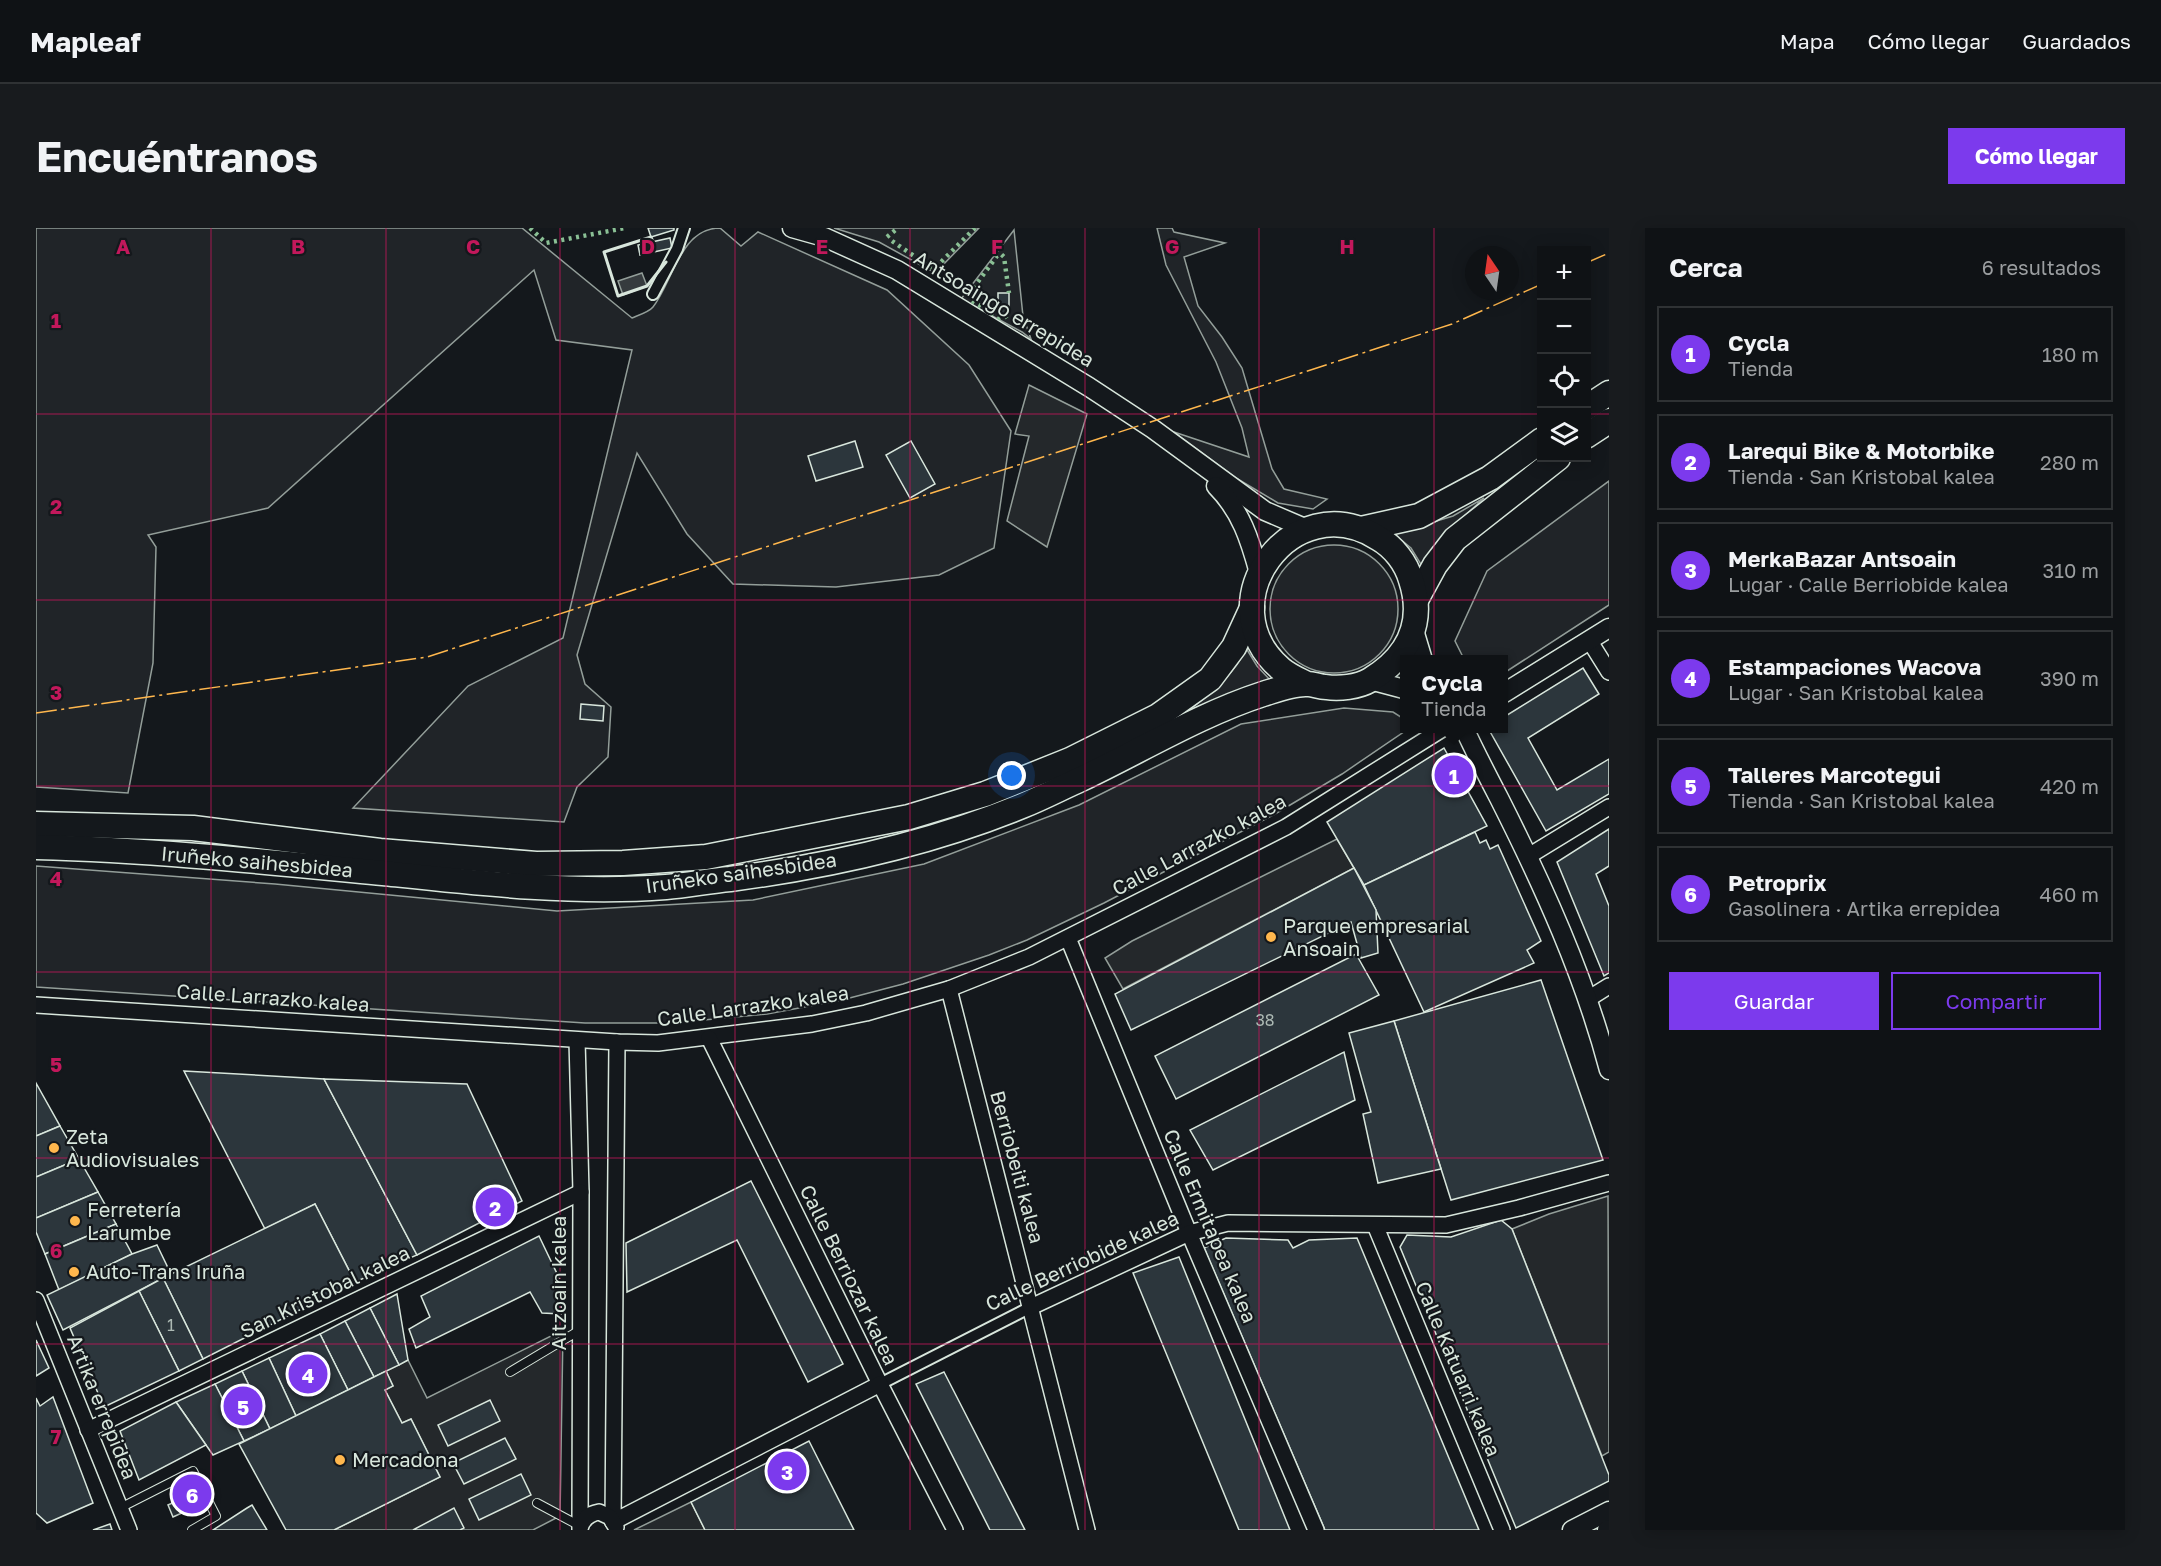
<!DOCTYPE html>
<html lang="es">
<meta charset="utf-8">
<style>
:root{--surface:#0f1215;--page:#181b1e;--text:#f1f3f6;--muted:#9b9ea0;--line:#2f3234;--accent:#7c3aed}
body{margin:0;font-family:"Golos Text",sans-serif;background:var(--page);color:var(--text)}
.controls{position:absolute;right:18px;top:18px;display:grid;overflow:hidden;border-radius:0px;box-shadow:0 3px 15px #0003}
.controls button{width:54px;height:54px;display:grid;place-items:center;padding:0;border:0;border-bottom:2px solid var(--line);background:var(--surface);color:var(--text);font:30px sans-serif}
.compass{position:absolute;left:1429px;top:18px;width:54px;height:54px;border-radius:50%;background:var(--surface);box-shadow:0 3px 15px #0003;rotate:347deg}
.you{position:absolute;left:976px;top:548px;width:21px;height:21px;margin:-15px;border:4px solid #fff;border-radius:50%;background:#1a73e8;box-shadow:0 0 0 9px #1a73e833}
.badge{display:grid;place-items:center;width:39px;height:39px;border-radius:50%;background:var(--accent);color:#fff;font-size:20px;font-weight:700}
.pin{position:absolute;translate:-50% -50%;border:3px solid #fff;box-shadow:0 2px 6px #0006}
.popup{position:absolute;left:1364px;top:427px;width:108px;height:78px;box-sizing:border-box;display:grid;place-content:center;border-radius:0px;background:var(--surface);filter:drop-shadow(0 2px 4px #0005);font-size:20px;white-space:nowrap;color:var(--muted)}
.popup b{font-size:22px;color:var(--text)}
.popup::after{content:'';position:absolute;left:50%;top:100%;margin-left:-12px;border:12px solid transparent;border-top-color:var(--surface)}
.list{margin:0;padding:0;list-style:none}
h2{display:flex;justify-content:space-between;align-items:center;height:78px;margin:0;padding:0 24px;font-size:26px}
h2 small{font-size:20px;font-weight:400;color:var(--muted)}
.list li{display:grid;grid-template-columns:39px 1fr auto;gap:18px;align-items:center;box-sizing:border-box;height:96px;margin:0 12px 12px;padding:0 12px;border:2px solid var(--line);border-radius:0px}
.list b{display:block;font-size:22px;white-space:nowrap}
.list p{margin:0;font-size:20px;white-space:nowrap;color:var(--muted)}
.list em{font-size:20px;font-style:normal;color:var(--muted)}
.actions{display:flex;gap:12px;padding:18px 24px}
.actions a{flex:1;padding:14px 0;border:2px solid var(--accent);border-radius:0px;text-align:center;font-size:21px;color:var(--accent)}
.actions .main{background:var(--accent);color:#fff}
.icon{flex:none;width:33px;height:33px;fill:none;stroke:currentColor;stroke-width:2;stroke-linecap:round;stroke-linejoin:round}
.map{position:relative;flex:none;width:1573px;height:1302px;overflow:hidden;border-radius:0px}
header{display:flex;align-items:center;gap:36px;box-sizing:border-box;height:84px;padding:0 30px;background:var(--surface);border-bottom:2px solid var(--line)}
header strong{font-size:28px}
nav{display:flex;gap:33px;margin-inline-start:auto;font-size:21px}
.intro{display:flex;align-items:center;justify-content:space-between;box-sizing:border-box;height:144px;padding:0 36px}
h1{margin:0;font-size:42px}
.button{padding:15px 27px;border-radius:0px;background:var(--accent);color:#fff;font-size:21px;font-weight:700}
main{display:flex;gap:36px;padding:0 36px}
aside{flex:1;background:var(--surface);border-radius:0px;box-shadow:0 3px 15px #0003}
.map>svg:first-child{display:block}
.green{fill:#202428;stroke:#939e99;stroke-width:1.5}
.parking{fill:#24282b;stroke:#939e99;stroke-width:1.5}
.water{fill:#363b3e;stroke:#939e99;stroke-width:1.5}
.building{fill:#2c363c;stroke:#d8e6dc;stroke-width:1.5}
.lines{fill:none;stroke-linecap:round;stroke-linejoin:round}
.service-casing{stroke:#d8e6dc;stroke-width:10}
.pedestrian-casing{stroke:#d8e6dc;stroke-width:14}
.minor-casing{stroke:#d8e6dc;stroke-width:18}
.tertiary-casing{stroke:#d8e6dc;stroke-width:21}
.trunk-casing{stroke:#d8e6dc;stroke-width:27}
.service{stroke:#14181c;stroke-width:8}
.pedestrian{stroke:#14181c;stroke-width:10}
.minor{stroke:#14181c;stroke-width:15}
.tertiary{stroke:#14181c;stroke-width:18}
.trunk{stroke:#14181c;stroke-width:24}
.hedge{stroke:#8ac095;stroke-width:4.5;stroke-dasharray:3 4.5;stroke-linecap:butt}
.wall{stroke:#d8e6dc;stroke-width:3}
.power{stroke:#ffb74d;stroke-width:1.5;stroke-dasharray:21 4.5 3 4.5;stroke-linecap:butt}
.grid{fill:none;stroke:#c2185b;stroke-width:1.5;stroke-opacity:0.55}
.poi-dot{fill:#ffb74d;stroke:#14181c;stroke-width:2}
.labels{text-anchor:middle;stroke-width:4.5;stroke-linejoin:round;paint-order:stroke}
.number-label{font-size:16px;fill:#adbab4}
.street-label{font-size:20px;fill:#d8e6dc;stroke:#14181c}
.poi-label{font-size:20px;fill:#d8e6dc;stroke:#14181c;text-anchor:start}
.grid-label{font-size:20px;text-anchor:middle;font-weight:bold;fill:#c2185b;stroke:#14181c;stroke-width:4.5;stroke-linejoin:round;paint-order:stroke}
</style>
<header>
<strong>Mapleaf</strong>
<nav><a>Mapa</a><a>Cómo llegar</a><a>Guardados</a></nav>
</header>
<div class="intro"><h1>Encuéntranos</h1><a class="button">Cómo llegar</a></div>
<main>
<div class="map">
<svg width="1573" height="1302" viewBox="0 0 1573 1302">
<rect width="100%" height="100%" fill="#14181c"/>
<g class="green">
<path d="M0 0H486L596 90C603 87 613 84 617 79 637 54 644 0 684 0L705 18 722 4 851 62 933 137 975 203 958 320 903 347 800 359 697 356 651 306 601 225 541 427 549 456 575 479 572 529 541 559 528 594 317 580 432 458 527 410 596 122 520 112 498 42 232 280 112 307 120 319 117 435 92 565 0 559Z"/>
<polygon points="798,0 943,0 899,45 843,14"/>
<polygon points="1121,0 1136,0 1138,4 1189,15 1148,29 1162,78 1186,109 1206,140 1236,241 1248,261 1291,271 1277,281 1242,275 1200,250 1138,204 1213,229 1206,200 1180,134 1130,37"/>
<polygon points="978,2 987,88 995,111 986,104 925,71"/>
<polygon points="1573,253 1573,377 1468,445 1468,432 1428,431 1419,413 1451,343"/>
<polygon points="1448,270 1423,293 1386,338 1375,320 1358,306 1417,288"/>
<circle cx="1298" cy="381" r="64"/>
<path d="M1210 420 1221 438 1236 454 1151 484C1172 467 1200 446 1210 420Z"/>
<polygon points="1308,480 1357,484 1368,491 1368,500 1372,501 1306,546 1239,586 1068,675 991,712 953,727 867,756 806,772 731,786 636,795 549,795 0,759 0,638 239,656 521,683 717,672 888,636 1043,577 1205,496"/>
</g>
<g class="parking">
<polygon points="993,157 1051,186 1011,319 971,293 993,208 979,206"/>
<polygon points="1301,611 1318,640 1087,761 1069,730 1096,713"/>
<polygon points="1572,968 1573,1224 1566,1228 1476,1001 1513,986"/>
<polygon points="527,1102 524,1288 497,1302 298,1302 404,1249 375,1191 366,1195 349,1162 357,1158 350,1143 372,1132 391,1170"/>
<polygon points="655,1274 669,1302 598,1302"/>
</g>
<polygon class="water" points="606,45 611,58 587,67 582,53"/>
<g class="building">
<polygon points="612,0 638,0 638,2 615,9"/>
<polygon points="634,10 636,20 604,27 602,17"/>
<rect x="962" y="65" width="11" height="21"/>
<polygon points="819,213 827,239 780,253 772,228"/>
<polygon points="875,213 899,256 874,270 850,227"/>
<polygon points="1547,440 1563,466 1492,510 1521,562 1573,531 1573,566 1510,603 1452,500 1468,500 1468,489"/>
<polygon points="545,476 568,478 567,493 544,491"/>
<polygon points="1408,520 1451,598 1328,657 1291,594"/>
<polygon points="1573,601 1573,638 1560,646 1573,678 1573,745 1568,748 1521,634"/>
<polygon points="1439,604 1444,615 1450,612 1454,621 1462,617 1505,713 1491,722 1498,735 1388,784 1328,657"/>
<polygon points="1318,640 1340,682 1342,725 1325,730 1315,694 1095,802 1079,766"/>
<polygon points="1320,726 1343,767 1140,871 1119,828"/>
<polygon points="1505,752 1567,932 1415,972 1358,793"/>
<polygon points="1358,793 1405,941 1342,955 1327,886 1335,884 1313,805"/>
<polygon points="1308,824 1319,872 1177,942 1154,902"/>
<polygon points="148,843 288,851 381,1027 319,1054 279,976 229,1001"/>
<polygon points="288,851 431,856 486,973 381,1027"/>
<polygon points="0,855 24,898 0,908"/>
<polygon points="24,898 43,931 0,949 0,908"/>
<polygon points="43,931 62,964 0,990 0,949"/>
<polygon points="715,953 807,1136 772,1154 701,1012 591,1064 590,1015"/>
<polygon points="62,964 80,996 9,1026 0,1004 0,990"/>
<polygon points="279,976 319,1054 167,1131 127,1050"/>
<polygon points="1465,992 1476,1001 1573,1247 1573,1253 1480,1300 1364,1019 1371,1007 1415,1009"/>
<polygon points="80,996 96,1026 23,1062 9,1026"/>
<polygon points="503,1008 526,1056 525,1086 506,1085 494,1064 380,1120 373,1101 394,1089 385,1068"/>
<polygon points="1190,1010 1252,1012 1257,1020 1273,1012 1321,1010 1443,1302 1289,1302 1168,1020"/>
<polygon points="121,1017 135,1046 27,1102 11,1067 96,1026"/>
<polygon points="1143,1029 1254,1302 1203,1302 1097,1045"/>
<polygon points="127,1050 167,1131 143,1143 103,1063"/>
<polygon points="103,1063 143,1143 68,1179 34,1100"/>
<polygon points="361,1066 372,1132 363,1137 334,1080"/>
<polygon points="334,1080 363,1137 338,1149 309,1093"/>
<polygon points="309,1093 338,1149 312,1162 284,1106"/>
<polygon points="284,1106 312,1162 260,1188 233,1130"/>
<polygon points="0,1112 13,1140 0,1148"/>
<polygon points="233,1130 260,1188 234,1201 206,1143"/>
<polygon points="206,1143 234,1201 208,1213 179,1156"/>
<polygon points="350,1143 357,1158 349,1162 366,1195 375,1191 404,1249 298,1302 250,1302 203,1216"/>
<polygon points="908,1144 989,1302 954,1302 880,1156"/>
<polygon points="179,1156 208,1213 177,1227 140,1174"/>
<polygon points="17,1169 57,1275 11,1295 0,1285 0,1170 4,1178"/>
<polygon points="454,1172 464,1193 412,1218 402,1197"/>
<polygon points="140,1174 170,1217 103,1252 84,1203"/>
<polygon points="469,1210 480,1231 428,1256 417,1235"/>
<polygon points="773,1213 818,1302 669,1302 655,1274"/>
<polygon points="485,1246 495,1267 443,1292 433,1271"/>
<polygon points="163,1263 168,1275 137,1289 132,1277"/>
<polygon points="216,1277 231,1302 177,1302 211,1280"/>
<polygon points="418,1280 428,1300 424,1302 377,1302"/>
<polygon points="74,1296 76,1302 57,1302"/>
</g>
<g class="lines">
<defs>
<g id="service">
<polyline points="474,1144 544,1102"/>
<polyline points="501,1275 544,1298"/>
<polyline points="84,1280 157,1243 180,1288 156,1302"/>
</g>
<g id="pedestrian">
<polyline points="617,66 641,21 648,0"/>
<polyline points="844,1156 995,1079"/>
</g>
<g id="minor">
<polyline points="1553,412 1573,444"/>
<polyline points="1491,629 1573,579"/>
<polyline points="1032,710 1153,1005 1280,1302"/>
<polyline points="913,761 1051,1302"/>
<polyline points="1552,771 1573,758"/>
<polyline points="0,777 581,814 622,815 776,796 830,785 913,761 993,729 1250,599 1408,500"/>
<polyline points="673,810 844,1156 919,1302"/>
<polyline points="541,812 545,964 544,1298"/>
<polyline points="581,814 577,1294 844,1156"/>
<polyline points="1339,997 1466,1302"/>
<polyline points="0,1072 93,1302"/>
<polyline points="995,1079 1153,1005 1192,995 1410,997 1483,980 1573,955"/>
<polyline points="52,1202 545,964"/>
<path d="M544 1301C546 1291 553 1286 563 1284L574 1289 580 1299"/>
</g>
<g id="tertiary">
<polyline points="756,0 788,9 861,42 1053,159 1117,201 1229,283 1271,301"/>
<path d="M1180 258C1205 283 1214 312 1223 345"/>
<polyline points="1378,402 1387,432"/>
<polyline points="1334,452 1368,461"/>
<polyline points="1468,465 1573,400"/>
<path d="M1428 500C1439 524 1451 547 1463 570 1507 657 1548 747 1573 842"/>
<polyline points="1536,1302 1573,1283"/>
<polyline points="1571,1302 1573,1301"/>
</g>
<g id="trunk">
<polyline points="1550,180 1573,165"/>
<polyline points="1550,208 1573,193"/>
<polyline points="1325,301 1383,288 1454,250 1506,212"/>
<polyline points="1381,370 1399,337 1419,311 1522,230"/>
<polyline points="0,596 157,600 344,623 500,636 587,635 670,629 873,589 949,566 1034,532 1122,488 1174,451 1198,419 1216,380"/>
<path d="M0 619C116 622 232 634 347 645 441 655 536 666 630 659 652 657 673 653 694 651 794 638 893 616 986 578 1006 570 1025 560 1045 551 1104 523 1165 486 1227 466 1240 462 1258 455 1272 456 1278 456 1283 459 1290 459 1303 461 1322 459 1334 452 1372 429 1389 395 1375 352 1370 335 1358 319 1342 310 1256 256 1169 376 1245 441 1252 447 1261 451 1269 455"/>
</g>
</defs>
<use href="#service" class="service-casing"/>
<use href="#pedestrian" class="pedestrian-casing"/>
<use href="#minor" class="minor-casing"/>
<use href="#tertiary" class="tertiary-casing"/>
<use href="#trunk" class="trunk-casing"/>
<use href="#service" class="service"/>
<use href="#pedestrian" class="pedestrian"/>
<use href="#minor" class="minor"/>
<use href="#tertiary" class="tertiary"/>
<use href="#trunk" class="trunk"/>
<g class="hedge">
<polyline points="494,0 510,15 589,0"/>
<polyline points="851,9 862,0"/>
<polyline points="856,13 894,39 899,40 939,0"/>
<polyline points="933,66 961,28 965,26 968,29 973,65"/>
<polyline points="936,73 964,90 969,89 973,86"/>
</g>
<polyline class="wall" points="617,14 615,9 568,24 582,68 611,58 630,34"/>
<g class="power">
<polyline points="1550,35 1573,25"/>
<polyline points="0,485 391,429 1416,96 1506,56"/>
</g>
</g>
<path class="grid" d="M175 0V1302M350 0V1302M524 0V1302M699 0V1302M874 0V1302M1049 0V1302M1223 0V1302M1398 0V1302M0 186H1506M1550 186H1573M0 372H1573M0 558H1573M0 744H1573M0 930H1573M0 1116H1573"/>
<g class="poi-dot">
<circle cx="1235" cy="709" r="6"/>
<circle cx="18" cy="920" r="6"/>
<circle cx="39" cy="993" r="6"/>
<circle cx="38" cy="1044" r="6"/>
<circle cx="304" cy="1232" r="6"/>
</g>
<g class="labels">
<g class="number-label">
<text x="1229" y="798">38</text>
<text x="135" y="1103">1</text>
</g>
<g class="street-label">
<text transform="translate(968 81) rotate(31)" y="7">Antsoaingo errepidea</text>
<text transform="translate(1163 617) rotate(-28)" y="7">Calle Larrazko kalea</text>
<text transform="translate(221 634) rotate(5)" y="7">Iruñeko saihesbidea</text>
<text transform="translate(705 645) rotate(-8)" y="7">Iruñeko saihesbidea</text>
<text transform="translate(237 770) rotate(4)" y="7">Calle Larrazko kalea</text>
<text transform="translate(717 778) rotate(-8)" y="7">Calle Larrazko kalea</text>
<text transform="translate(981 939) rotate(75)" y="7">Berriobeiti kalea</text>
<text transform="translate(1174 998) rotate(67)" y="7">Calle Ermitapea kalea</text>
<text transform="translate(1046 1033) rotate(-25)" y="7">Calle Berriobide kalea</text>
<text transform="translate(813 1047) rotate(64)" y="7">Calle Berriozar kalea</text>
<text transform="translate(523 1055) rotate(-90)" y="7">Aitzoain kalea</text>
<text transform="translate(289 1064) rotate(-26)" y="7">San Kristobal kalea</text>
<text transform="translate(1422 1141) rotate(67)" y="7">Calle Katuarri kalea</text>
<text transform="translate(66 1179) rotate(68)" y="7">Artika errepidea</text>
</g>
<g class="poi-label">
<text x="1247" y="705">Parque empresarial<tspan x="1247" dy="23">Ansoain</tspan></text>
<text x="30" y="916">Zeta<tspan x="30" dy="23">Audiovisuales</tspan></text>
<text x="51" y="989">Ferretería<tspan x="51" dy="23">Larumbe</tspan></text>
<text x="50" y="1051">Auto-Trans Iruña</text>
<text x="316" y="1239">Mercadona</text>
</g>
</g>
<g class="grid-label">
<text x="87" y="26">A</text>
<text x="262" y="26">B</text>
<text x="437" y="26">C</text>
<text x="612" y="26">D</text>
<text x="786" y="26">E</text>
<text x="961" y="26">F</text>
<text x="1136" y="26">G</text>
<text x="1311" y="26">H</text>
<text x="20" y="100">1</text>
<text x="20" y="286">2</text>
<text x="20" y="472">3</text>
<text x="20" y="658">4</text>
<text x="20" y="844">5</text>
<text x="20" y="1030">6</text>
<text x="20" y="1216">7</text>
</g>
</svg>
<div class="controls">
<button>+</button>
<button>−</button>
<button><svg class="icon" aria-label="locate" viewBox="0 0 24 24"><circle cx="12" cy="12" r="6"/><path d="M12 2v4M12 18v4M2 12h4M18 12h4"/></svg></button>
<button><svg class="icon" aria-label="layers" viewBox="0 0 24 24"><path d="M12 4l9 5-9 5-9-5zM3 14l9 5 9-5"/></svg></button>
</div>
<svg class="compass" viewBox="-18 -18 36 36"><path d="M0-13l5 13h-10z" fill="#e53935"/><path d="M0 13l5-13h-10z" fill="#9b9ea0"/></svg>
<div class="you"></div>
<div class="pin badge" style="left:1418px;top:547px">1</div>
<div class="popup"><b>Cycla</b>Tienda</div>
<div class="pin badge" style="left:459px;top:979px">2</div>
<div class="pin badge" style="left:751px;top:1243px">3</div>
<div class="pin badge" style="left:272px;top:1146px">4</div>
<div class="pin badge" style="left:207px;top:1178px">5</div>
<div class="pin badge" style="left:156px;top:1266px">6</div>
</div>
<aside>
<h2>Cerca<small>6 resultados</small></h2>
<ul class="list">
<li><span class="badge">1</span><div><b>Cycla</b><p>Tienda</p></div><em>180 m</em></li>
<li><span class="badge">2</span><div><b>Larequi Bike &amp; Motorbike</b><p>Tienda · San Kristobal kalea</p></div><em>280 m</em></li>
<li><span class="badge">3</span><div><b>MerkaBazar Antsoain</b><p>Lugar · Calle Berriobide kalea</p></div><em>310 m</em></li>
<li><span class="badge">4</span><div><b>Estampaciones Wacova</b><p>Lugar · San Kristobal kalea</p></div><em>390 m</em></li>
<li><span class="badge">5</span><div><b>Talleres Marcotegui</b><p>Tienda · San Kristobal kalea</p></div><em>420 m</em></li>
<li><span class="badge">6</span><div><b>Petroprix</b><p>Gasolinera · Artika errepidea</p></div><em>460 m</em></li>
</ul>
<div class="actions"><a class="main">Guardar</a><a>Compartir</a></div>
</aside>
</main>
